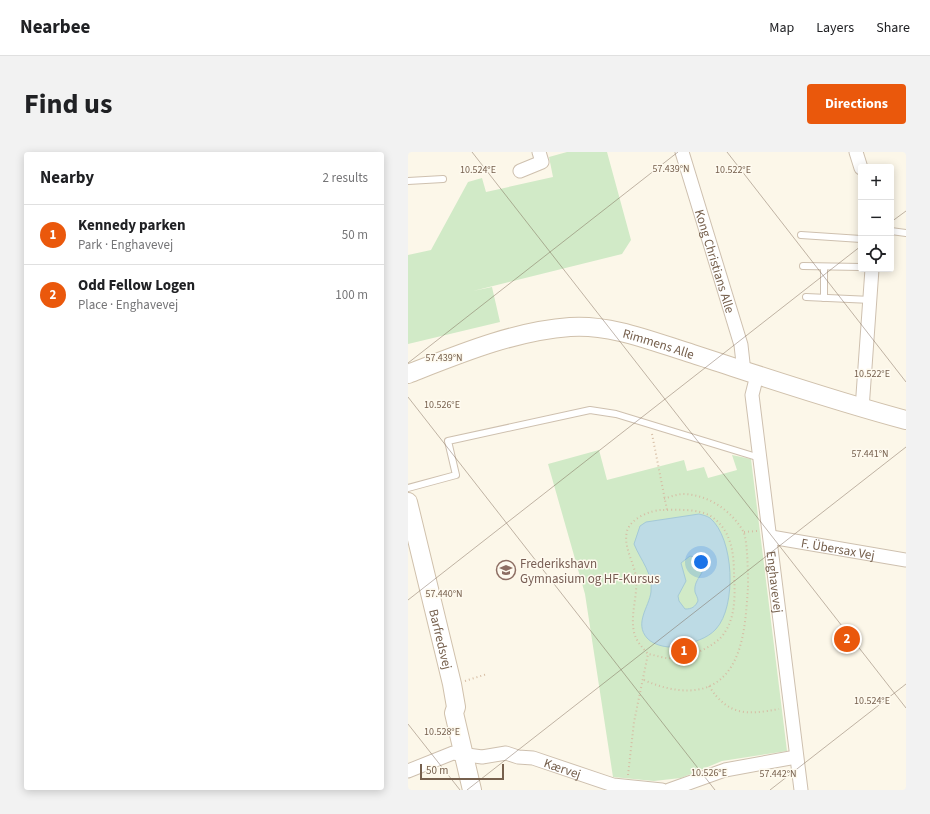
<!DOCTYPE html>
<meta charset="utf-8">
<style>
:root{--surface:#fff;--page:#f2f2f2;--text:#202124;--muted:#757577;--line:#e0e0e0;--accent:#ea580c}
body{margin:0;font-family:"Source Sans 3",sans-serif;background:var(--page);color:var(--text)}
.controls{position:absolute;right:12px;top:12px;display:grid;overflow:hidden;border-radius:4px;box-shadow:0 2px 10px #0003}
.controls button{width:36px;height:36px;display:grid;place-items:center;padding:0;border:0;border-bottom:1px solid var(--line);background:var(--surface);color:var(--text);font:20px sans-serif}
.scale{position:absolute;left:12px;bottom:10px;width:84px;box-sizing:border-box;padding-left:4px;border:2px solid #76604d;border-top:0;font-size:11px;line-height:14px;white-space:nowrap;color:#76604d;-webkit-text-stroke:3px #fefaef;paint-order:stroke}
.you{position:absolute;left:293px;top:410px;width:14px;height:14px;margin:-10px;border:3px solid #fff;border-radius:50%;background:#1a73e8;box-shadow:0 0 0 6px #1a73e833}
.badge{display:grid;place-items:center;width:26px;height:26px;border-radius:50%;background:var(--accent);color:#fff;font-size:13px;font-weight:700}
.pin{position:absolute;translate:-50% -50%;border:2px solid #fff;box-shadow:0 1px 4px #0006}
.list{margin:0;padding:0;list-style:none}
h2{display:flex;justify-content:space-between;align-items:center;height:52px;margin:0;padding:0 16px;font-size:17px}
h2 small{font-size:13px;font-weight:400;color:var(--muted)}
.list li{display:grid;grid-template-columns:26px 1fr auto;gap:12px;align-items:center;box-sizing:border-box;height:60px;padding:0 16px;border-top:1px solid var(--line)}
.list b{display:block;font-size:15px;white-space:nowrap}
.list p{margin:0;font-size:13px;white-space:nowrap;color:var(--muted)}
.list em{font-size:13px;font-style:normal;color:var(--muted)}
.icon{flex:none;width:22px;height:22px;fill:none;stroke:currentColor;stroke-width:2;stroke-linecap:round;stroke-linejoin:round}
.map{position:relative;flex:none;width:498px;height:638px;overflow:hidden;border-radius:4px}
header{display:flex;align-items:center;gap:24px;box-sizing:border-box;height:56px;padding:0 20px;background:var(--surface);border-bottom:1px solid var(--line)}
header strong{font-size:19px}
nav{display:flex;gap:22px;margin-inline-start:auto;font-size:14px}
.intro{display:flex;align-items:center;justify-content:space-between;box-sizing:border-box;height:96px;padding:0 24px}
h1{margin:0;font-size:28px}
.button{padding:10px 18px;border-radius:4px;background:var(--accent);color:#fff;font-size:14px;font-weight:700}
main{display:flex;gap:24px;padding:0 24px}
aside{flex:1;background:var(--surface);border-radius:4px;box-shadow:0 2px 10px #0003}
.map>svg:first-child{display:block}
.green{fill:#d1eac7}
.water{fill:#bddbe5;stroke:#a4c9d7;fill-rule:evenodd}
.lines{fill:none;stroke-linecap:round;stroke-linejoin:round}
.lane-casing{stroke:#cec0af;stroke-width:8}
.street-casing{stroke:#cec0af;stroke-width:15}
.secondary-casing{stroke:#d0c1ac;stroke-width:20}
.path{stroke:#d6bda4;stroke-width:2;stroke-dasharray:1 3;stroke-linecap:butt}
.lane{stroke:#fff;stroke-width:6}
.street{stroke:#fff;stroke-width:13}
.secondary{stroke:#fff;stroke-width:18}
.ticks{fill:none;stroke:#76604d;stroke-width:1;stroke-opacity:0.45}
.labels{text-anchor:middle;stroke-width:3;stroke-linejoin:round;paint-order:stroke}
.street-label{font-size:13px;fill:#76604d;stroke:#fefaef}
.education-label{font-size:13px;fill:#785e54;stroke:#fefaef;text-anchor:start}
.ticks-label{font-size:10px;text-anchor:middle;fill:#76604d;stroke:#fefaef;stroke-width:3;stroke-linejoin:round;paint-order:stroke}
</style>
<header>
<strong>Nearbee</strong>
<nav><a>Map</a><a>Layers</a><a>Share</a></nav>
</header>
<div class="intro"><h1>Find us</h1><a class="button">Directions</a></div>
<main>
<aside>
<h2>Nearby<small>2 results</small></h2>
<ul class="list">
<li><span class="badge">1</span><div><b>Kennedy parken</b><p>Park · Enghavevej</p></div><em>50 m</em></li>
<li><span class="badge">2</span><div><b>Odd Fellow Logen</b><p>Place · Enghavevej</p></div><em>100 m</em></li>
</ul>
</aside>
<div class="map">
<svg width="498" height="638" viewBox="0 0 498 638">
<rect width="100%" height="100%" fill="#fcf7e9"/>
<g class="green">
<polygon points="159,0 199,0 223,88 214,102 65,139 84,135 92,170 0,192 0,103 23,98 60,30 74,26 78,40 145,25 141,5"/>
<polygon points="191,298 199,328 276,308 279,319 296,315 300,326 329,318 324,303 343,307 379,599 314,609 273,626 246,629 205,625 177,442 140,312"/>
</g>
<path class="water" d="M291 362C295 363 299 364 302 366 326 386 329 454 308 477 299 487 285 490 273 494 263 497 246 494 239 486 226 471 241 455 243 440 245 421 233 409 226 392L232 374 238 370ZM282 404 292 406C302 422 285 424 287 440 288 443 290 446 290 449 287 455 284 457 277 457L271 449 270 444 278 429 273 411Z"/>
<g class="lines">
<defs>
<g id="lane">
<polyline points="0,29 35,27"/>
<polyline points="483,79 498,81"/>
<polyline points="393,83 453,87"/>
<polyline points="395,114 453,115"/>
<polyline points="416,115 416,146"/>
<polyline points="398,145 463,148"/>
<polyline points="0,336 48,323 40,289 182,258 208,262 352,306"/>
</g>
<g id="street">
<path id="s1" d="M274 0 333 193 335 211 333 218"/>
<polyline points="448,0 453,16"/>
<polyline points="112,19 134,10 131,0"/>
<path id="s2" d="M349 223 344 243 393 638"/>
<polyline points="454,257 464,117"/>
<path id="s3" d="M363 385 498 408"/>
<path id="s4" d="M0 619 45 601 74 605 98 601 110 605 125 606 205 633 254 638"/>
<polyline points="261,638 317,618 388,605"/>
</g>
<g id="secondary">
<path id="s5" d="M0 222C51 202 106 179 162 175 203 172 246 190 285 202 356 225 426 249 498 268"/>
<path id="s6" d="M0 350 44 532 48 555 46 561 64 638"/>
</g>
</defs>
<use href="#lane" class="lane-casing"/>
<use href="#street" class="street-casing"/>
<use href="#secondary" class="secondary-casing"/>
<g class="path">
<polyline points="244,282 259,358"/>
<polyline points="336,380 349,379"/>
<path d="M236 528C265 541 303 547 323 515 337 493 338 461 340 436 340 426 340 387 335 379 323 358 300 343 276 342 269 342 262 345 255 347"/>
<polyline points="57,529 79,522"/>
<path d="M301 534C320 564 339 563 371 557"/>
<path d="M220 623 226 570 240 502C234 495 228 489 226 480 222 462 230 444 228 425 226 410 215 395 219 379 223 366 243 358 254 358 269 358 291 356 304 365 323 378 326 401 326 422 327 441 328 463 317 480 308 496 275 508 258 506 252 505 246 503 240 502"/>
</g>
<use href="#lane" class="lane"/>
<use href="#street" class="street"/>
<use href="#secondary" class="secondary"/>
</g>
<path class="ticks" d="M64 0 498 556M319 0 498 230M483 70 498 59M0 211 270 0M0 245 307 638M0 448 453 94M0 572 52 638M59 638 498 295M362 638 498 532"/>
<defs>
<symbol id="school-ring" viewBox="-11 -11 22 22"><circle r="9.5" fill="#fefaef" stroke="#8d6e63" stroke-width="1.5"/><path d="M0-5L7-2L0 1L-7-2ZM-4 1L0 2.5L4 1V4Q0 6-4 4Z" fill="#8d6e63"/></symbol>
</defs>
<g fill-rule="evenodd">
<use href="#school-ring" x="87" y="407" width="22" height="22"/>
</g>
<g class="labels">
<g class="street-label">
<text dy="5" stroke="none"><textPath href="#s1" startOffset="114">Kong Christians Alle</textPath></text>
<text dy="5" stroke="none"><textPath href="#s5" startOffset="260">Rimmens Alle</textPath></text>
<text dy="5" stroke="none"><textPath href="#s3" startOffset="68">F. Übersax Vej</textPath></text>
<text dy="5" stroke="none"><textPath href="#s2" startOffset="209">Enghavevej</textPath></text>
<text dy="5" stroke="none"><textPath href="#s6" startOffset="141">Barfredsvej</textPath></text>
<text dy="5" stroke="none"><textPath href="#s4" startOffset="161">Kærvej</textPath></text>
</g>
<g class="education-label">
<text x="112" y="416">Frederikshavn<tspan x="112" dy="15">Gymnasium og HF-Kursus</tspan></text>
</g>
</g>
<g class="ticks-label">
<text x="263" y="20">57.439°N</text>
<text x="70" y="21">10.524°E</text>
<text x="325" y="21">10.522°E</text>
<text x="36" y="209">57.439°N</text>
<text x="464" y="225">10.522°E</text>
<text x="34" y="256">10.526°E</text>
<text x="462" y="305">57.441°N</text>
<text x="36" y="445">57.440°N</text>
<text x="464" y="552">10.524°E</text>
<text x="34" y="583">10.528°E</text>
<text x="301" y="624">10.526°E</text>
<text x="370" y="625">57.442°N</text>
</g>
</svg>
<div class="controls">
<button>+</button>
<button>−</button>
<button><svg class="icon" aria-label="locate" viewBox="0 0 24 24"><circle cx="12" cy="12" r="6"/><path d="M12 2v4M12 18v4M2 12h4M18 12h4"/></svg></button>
</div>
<div class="scale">50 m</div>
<div class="you"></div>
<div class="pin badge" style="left:276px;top:499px">1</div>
<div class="pin badge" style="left:439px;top:487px">2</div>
</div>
</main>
